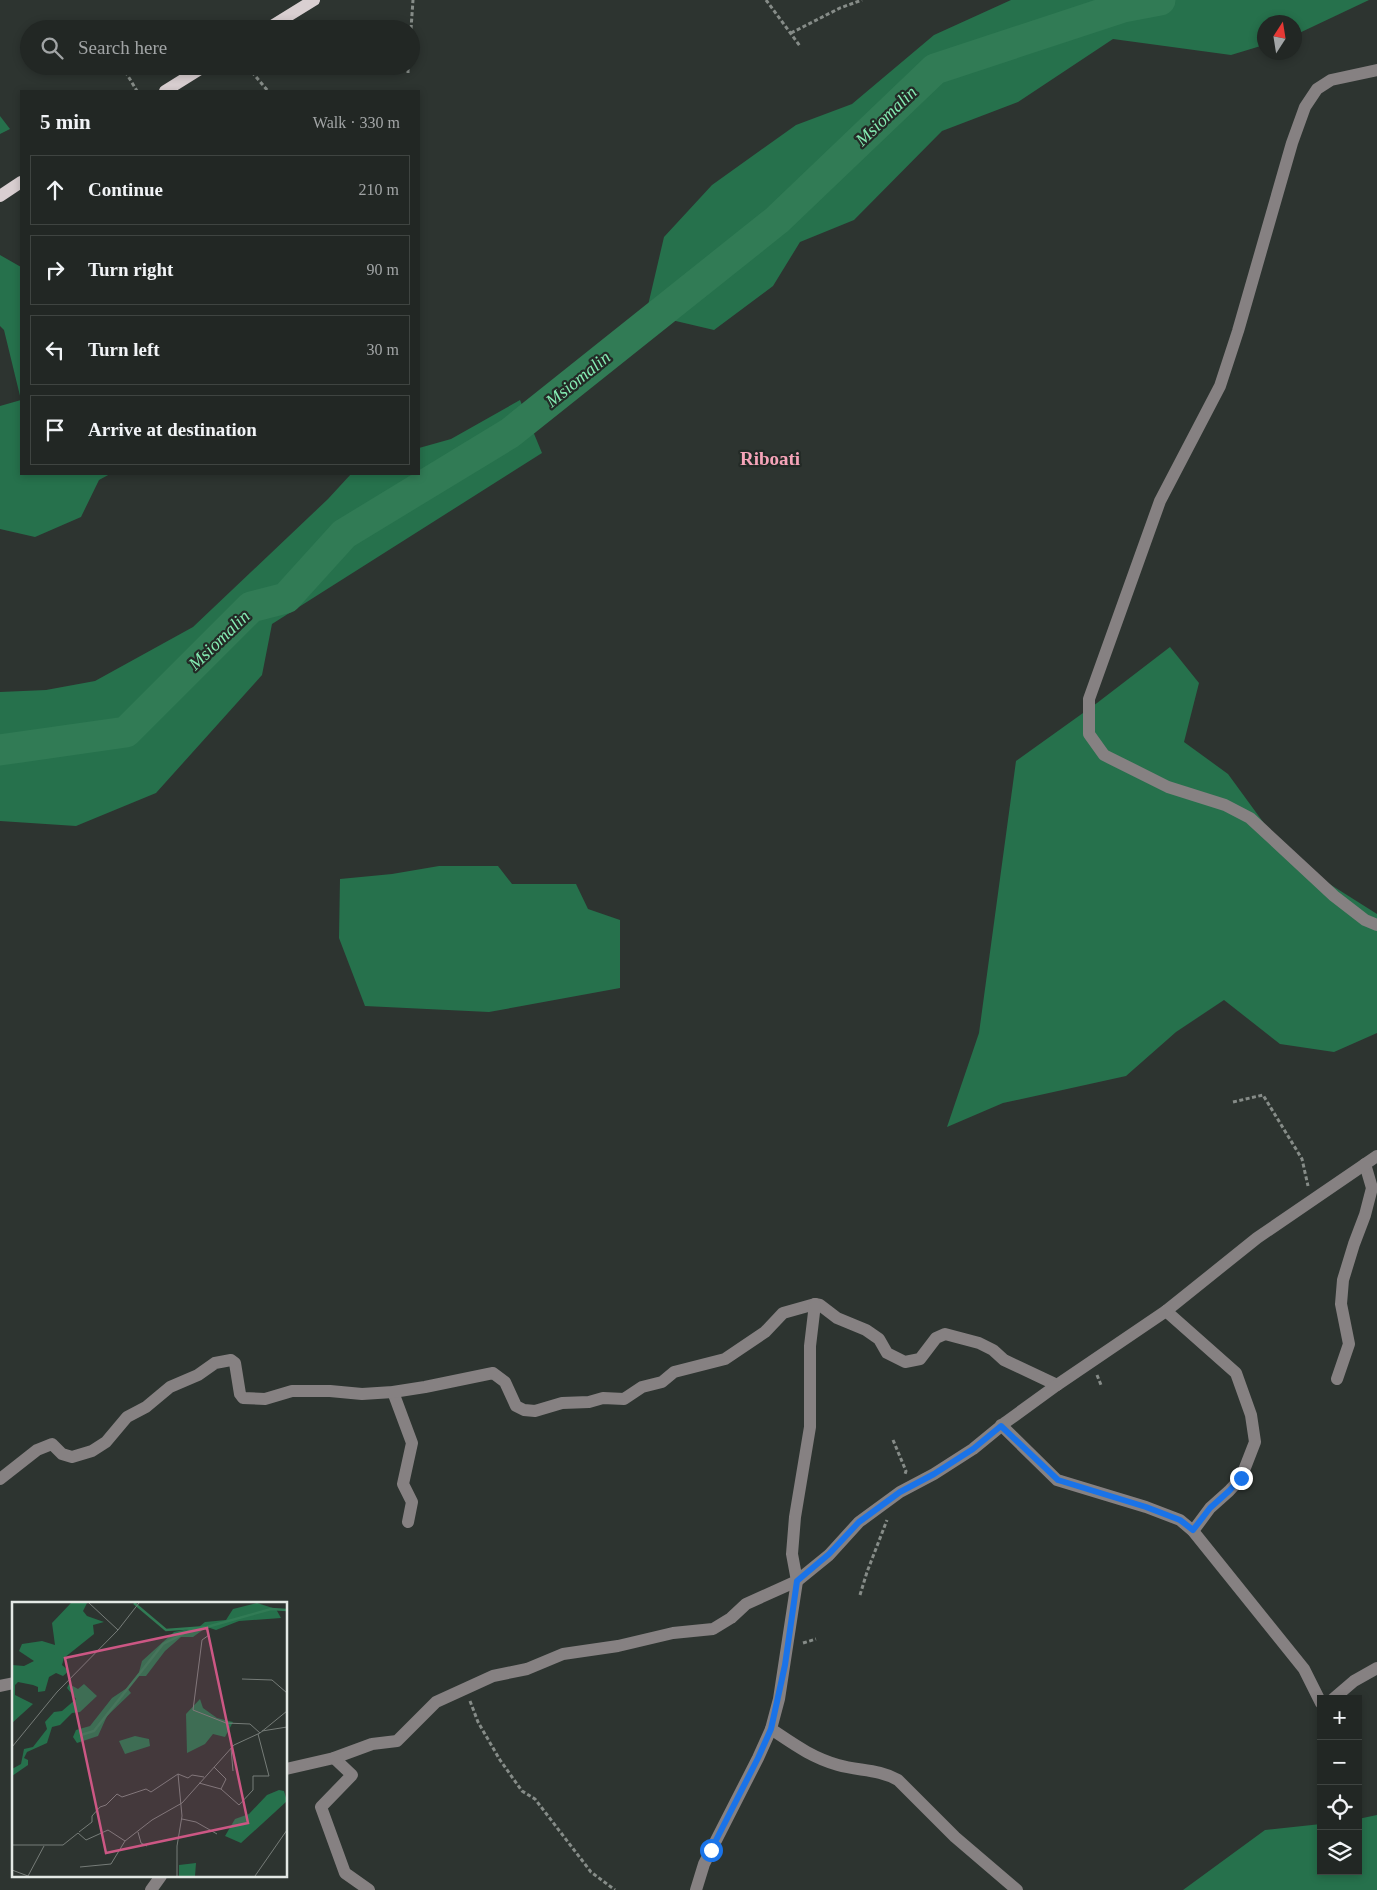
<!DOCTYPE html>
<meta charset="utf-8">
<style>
:root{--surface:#222724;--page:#2a2f2c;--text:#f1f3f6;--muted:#a2a5a6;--line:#3f4441}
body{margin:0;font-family:"Times New Roman",serif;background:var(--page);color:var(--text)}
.controls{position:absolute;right:15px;bottom:15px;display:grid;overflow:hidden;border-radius:0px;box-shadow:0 2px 8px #0003}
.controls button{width:45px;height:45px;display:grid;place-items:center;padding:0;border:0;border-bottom:1px solid var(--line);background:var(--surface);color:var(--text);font:25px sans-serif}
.compass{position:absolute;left:1257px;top:15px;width:45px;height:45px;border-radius:50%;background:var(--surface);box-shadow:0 2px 8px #0003;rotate:12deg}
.stop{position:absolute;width:15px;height:15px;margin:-11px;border:4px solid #1a73e8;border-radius:50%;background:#fff}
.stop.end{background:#1a73e8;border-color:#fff;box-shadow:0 1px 5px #0008}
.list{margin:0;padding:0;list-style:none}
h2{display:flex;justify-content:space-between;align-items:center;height:65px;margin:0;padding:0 20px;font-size:21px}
h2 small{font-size:16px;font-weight:400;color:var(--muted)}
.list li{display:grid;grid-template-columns:32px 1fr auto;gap:15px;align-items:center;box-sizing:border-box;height:70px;margin:0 10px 10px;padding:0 10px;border:1px solid var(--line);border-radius:0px}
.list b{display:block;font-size:19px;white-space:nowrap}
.list em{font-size:16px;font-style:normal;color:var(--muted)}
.icon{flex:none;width:28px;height:28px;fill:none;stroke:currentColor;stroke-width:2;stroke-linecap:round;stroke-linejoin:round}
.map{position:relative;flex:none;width:1377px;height:1890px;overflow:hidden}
.search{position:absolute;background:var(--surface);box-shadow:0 2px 8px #0003;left:20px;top:20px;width:400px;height:55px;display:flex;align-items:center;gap:12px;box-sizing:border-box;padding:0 18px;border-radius:28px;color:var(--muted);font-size:19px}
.panel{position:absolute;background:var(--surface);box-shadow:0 2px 8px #0003;left:20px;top:90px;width:400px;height:385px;border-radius:0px}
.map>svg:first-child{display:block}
.forest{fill:#26714c}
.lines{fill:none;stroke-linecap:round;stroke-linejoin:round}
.river{stroke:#317b55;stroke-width:31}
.path{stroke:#868c88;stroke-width:3;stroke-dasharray:4 2.5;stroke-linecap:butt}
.minor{stroke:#868182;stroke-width:12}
.major{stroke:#d9cfd1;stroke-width:12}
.route{stroke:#1a73e8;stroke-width:6}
.labels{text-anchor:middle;stroke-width:4.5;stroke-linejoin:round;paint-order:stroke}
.water-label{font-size:18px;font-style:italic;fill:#85ecb3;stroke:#232a26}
.quarter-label{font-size:19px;font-weight:bold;fill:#f6a4b9;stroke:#232a26}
.inset-river{fill:none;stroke:#317b55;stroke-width:2.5}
.inset-road{fill:none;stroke:#767c78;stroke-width:1}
.view{fill:#cc5784;fill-opacity:0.15;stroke:#cc5784;stroke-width:2.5}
.inset-edge{fill:none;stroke:#e4e9e5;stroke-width:2.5}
</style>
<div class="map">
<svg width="1377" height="1890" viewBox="0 0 1377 1890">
<rect width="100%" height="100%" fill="#2d3430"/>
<g class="forest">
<polygon points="1011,0 1369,0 1295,35 1294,22 1264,22 1264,45 1231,55 1113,39 1018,102 942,131 854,220 800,242 773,286 714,330 646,314 664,237 712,185 796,125 852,104 934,35"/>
<polygon points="0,116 10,129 0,134"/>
<polygon points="0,255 21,267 21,474 110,474 99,480 81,517 35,537 0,529 0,406 21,400 4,330 0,326"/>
<polygon points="520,400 542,453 272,624 262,675 156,793 76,826 0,821 0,692 46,690 95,681 193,627 328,499 351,474 419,474 419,448 451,439"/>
<polygon points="1170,647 1199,683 1184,742 1228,774 1290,859 1377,914 1377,1033 1334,1052 1280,1044 1224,1000 1176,1032 1126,1076 1003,1103 947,1127 979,1033 1016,761 1097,703"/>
<polygon points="439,866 498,866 512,884 576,884 588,909 620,920 620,988 489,1012 365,1006 339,938 340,879 392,874"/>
<polygon points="1377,1815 1377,1890 1183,1890 1265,1830 1321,1824 1321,1871 1358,1871 1358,1819"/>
</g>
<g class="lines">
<polyline class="river" points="0,750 126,732 251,607 286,598 344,534 510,433 777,220 935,69 1123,7 1160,0"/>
<g class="path">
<polyline points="766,0 800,46"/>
<polyline points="411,29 413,0"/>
<polyline points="791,33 840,8 862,0"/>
<polyline points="122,66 137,91"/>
<polyline points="250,66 251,71 268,91"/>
<polyline points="408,73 408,66"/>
<polyline points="1233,1102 1263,1095 1302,1159 1308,1186"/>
<polyline points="1097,1375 1101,1385"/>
<polyline points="893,1440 906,1471 905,1474"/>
<polyline points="860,1595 867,1572 887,1520"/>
<polyline points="803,1643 816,1639"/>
<polyline points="470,1701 478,1722 500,1760 522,1791 535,1799 591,1872 615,1890"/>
</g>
<g class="minor">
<polyline points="1377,70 1331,80 1317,89 1305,107 1292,143 1238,331 1220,386 1160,501 1089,699 1089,734 1104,755 1168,787 1225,805 1250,818 1334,896 1365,920 1377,925"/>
<polyline points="1166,1311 1236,1373 1251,1415 1255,1442 1241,1478 1229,1491 1210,1508 1193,1531"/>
<polyline points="1337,1379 1349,1344 1341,1304 1343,1280 1354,1244 1365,1215 1372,1188 1365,1164"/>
<polyline points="393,1392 412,1443 403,1484 412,1502 408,1522"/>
<polyline points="1001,1425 1057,1480 1146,1507 1180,1520 1193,1531 1304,1669 1321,1703"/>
<polyline points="0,1479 37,1450 52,1444 62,1454 72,1457 92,1451 106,1442 127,1417 146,1407 170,1387 198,1375 215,1363 231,1360 235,1363 240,1394 243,1398 265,1399 292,1391 330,1391 362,1394 393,1392 425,1387 493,1373 505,1382 516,1406 524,1410 535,1411 562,1403 589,1402 603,1398 624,1399 642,1387 662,1382 674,1372 725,1359 765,1332 783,1313 815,1304 820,1305 837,1318 866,1330 879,1339 887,1353 905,1362 920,1359 936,1338 945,1334 979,1343 993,1350 1004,1360 1057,1385"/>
<polyline points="0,1686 14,1683"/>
<polyline points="1333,1699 1354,1681 1377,1668"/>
<path d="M771 1729C795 1745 811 1757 838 1765 859 1771 879 1769 898 1780L955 1837 1017 1890"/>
<polyline points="334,1758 352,1775 321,1807 345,1873 369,1890"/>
<polyline points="286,1769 334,1758 372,1744 397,1741 436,1702 493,1676 527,1669 563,1654 618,1646 673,1633 713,1629 731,1618 746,1604 797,1581 829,1555 859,1522 900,1492 934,1474 973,1449 1006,1422 1057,1385 1166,1311 1257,1238 1377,1156"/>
<polyline points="151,1890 161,1876"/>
<polyline points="696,1890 704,1864 758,1758 771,1729 779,1699 797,1581 792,1554 795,1517 810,1427 810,1346 815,1304"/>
</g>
<g class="major">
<polyline points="267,29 314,0"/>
<polyline points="165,91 205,66"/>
<polyline points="0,196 21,182"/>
</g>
</g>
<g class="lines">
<polyline class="route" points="711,1850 758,1758 771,1729 785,1665 797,1581 829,1554 859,1522 900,1492 934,1474 973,1449 1001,1426 1058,1480 1146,1507 1180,1520 1193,1530 1210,1508 1229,1491 1241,1478"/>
</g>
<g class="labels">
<g class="water-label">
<text transform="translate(886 116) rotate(-44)" y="6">Msiomalin</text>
<text transform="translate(578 379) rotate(-39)" y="6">Msiomalin</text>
<text transform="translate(219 640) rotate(-44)" y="6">Msiomalin</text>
</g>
<g class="quarter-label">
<text x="770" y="465">Riboati</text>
</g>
</g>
<g transform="translate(12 1602)">
<rect width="275" height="275" fill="#2d3430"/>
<path d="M59 1H75L71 9 75 14 92 20 81 23 82 32 52 56 50 63 57 69 51 74 44 71 37 75 33 89 26 90V85L21 83 6 80 3 83V93L21 102 0 121V63L12 64 22 59 7 49 10 42 30 39 43 43 40 21ZM245 1 264 7 269 16 227 19 204 28 195 25 181 35H169L153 49 134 74H126L130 59 162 30 187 25 193 20 214 18 221 7ZM57 82 66 87 72 82 85 94 68 110 60 111 48 123 40 125 35 141 15 150 12 156 16 158V163L0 174V167L9 162 12 147 21 145 35 127 33 120 42 110 50 109 64 97 55 86ZM115 86 119 91 95 114 86 134 65 141 61 135 64 128 78 124 100 96ZM188 97 191 106 205 116 221 120 213 135 201 132 193 142 175 151 174 112ZM123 134 137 137 138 144 113 152 107 139ZM267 188 272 189 275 199 229 241 213 234 223 217 237 212 255 193ZM184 261 183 274H167V263Z" fill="#26714c"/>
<path class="inset-river" d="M122 1 154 28 195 25 259 7 275 8M69 133 82 129 151 42 183 26"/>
<path class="inset-road" d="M77 1 106 28M197 33 190 38 181 108 214 121 238 122 248 131M230 77 260 78 275 91M250 129 275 125M0 145 45 90 106 28 127 1M219 146 221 169M202 165 214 177 209 187M187 181 209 187 227 203 241 188V174H257L246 132M170 217 184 220 205 232M67 230 80 220V214L88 205 94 203 105 192 110 195 134 187 139 190 166 172 176 176 180 173 192 175M126 230 129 241 135 244M113 239 140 218 170 201 222 143 248 131 275 109M0 243H51L66 231 74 238 96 228 113 239 99 262 68 265M0 268 16 274M16 274 32 244M165 274V244L170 214 166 172M243 274 275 228"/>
<path class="view" d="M195 26 236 221 94 251 53 56Z"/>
<rect width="275" height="275" class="inset-edge"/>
</g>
</svg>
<div class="controls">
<button>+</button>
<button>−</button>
<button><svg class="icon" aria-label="locate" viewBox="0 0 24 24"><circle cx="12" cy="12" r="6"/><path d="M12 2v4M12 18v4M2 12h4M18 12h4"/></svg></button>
<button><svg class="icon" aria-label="layers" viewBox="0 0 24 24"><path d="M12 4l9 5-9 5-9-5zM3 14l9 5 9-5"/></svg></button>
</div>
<svg class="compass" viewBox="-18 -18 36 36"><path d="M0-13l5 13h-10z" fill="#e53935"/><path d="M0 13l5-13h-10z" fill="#a2a5a6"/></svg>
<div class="stop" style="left:711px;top:1850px"></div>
<div class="stop end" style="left:1241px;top:1478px"></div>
<div class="search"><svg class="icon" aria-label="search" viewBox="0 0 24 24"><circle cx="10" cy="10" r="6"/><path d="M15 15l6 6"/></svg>Search here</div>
<section class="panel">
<h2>5 min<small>Walk · 330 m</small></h2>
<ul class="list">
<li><svg class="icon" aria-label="ahead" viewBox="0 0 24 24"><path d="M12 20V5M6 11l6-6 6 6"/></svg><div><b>Continue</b></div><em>210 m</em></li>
<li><svg class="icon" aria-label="right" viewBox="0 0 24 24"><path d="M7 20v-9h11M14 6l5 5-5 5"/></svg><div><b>Turn right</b></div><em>90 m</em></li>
<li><svg class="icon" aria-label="left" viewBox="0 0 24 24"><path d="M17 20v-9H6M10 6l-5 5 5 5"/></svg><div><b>Turn left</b></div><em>30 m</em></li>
<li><svg class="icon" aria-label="arrive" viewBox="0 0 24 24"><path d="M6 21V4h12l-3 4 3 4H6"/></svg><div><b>Arrive at destination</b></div></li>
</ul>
</section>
</div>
